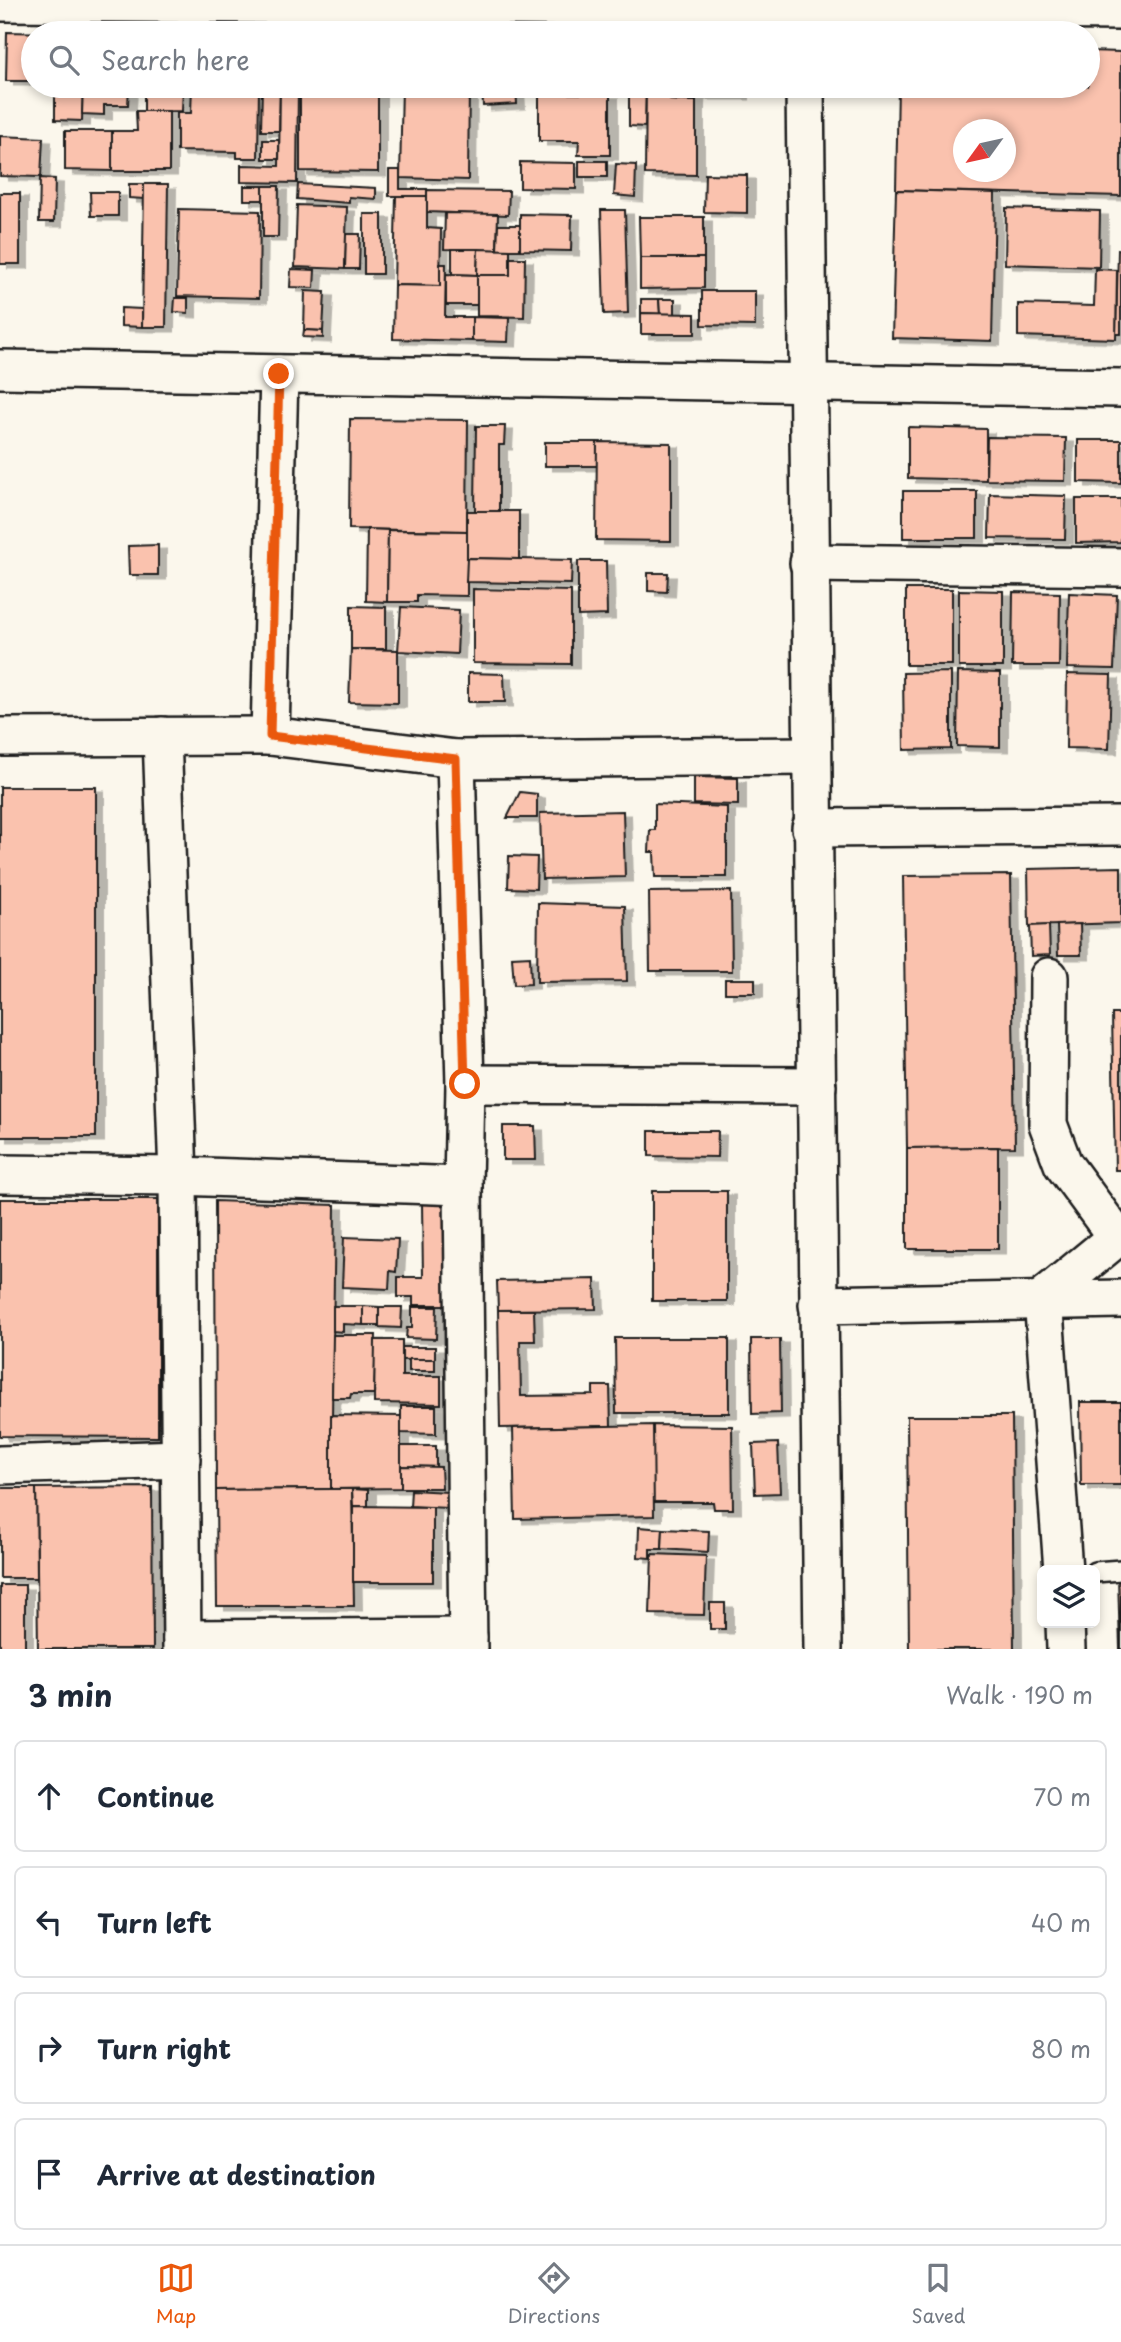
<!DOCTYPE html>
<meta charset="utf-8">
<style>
:root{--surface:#fff;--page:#f6f6f7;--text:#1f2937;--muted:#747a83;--line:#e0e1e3;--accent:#ea580c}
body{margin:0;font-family:"Playpen Sans",sans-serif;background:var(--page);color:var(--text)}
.controls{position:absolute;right:21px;bottom:21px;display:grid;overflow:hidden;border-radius:10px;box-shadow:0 4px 10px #0003}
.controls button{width:63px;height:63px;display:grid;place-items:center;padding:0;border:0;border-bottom:2px solid var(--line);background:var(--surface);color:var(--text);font:35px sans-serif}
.compass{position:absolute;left:953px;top:119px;width:63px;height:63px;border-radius:50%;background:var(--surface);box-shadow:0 4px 10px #0003;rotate:237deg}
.stop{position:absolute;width:21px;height:21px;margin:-16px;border:5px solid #ea580c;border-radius:50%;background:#fff}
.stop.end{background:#ea580c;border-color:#fff;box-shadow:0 2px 7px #0008}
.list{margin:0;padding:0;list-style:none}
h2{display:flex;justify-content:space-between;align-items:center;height:91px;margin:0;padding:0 28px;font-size:30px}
h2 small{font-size:23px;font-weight:400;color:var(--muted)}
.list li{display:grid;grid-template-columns:46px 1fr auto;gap:21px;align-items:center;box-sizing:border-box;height:112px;margin:0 14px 14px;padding:0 14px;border:2px solid var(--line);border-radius:10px}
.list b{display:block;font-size:26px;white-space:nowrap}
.list em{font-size:23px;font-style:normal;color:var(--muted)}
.icon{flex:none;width:38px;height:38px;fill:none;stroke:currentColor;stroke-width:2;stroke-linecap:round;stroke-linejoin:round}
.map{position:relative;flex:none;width:1121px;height:1649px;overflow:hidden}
.search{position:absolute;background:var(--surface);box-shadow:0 4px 10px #0003;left:21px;right:21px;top:21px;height:77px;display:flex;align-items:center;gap:18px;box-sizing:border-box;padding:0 24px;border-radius:38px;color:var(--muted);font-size:26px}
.sheet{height:595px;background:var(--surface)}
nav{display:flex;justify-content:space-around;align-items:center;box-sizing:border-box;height:98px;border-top:2px solid var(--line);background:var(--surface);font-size:19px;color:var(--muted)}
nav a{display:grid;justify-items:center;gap:4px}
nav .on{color:var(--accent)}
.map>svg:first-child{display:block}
.building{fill:#fac2ae;stroke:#1c1c1c;stroke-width:2;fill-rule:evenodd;filter:url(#shadow)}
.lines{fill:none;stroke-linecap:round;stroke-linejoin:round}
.service-casing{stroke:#1c1c1c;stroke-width:24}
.minor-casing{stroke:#1c1c1c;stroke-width:42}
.service{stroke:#fbf7ec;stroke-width:19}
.minor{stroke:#fbf7ec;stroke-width:37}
.route{stroke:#ea580c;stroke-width:9}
</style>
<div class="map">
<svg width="1121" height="1649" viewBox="0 0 1121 1649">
<defs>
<filter id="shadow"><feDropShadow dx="8" dy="4.5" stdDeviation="0" flood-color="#0004"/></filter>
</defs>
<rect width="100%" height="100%" fill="#fbf7ec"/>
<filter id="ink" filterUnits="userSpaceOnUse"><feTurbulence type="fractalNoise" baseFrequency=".0143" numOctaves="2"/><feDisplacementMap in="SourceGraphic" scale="14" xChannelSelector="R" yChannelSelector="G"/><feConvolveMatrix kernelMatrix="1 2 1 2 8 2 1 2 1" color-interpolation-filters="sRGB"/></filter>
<g filter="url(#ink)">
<g class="building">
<polygon points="7,32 52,33 33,33 33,81 6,81"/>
<path d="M1088 51 1121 52V196L896 190 898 86H1088ZM964 130H1006V172H964Z"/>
<polygon points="55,86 83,86 82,121 55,120"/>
<polygon points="83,86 129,86 128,105 104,105 104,115 82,114"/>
<polygon points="144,86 183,86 182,111 144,112"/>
<polygon points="192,86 259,86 258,158 237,158 237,152 177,151 177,113 191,113"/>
<polygon points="262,86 280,86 279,131 261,131"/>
<polygon points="280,86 298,86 297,183 241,182 241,165 279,166"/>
<polygon points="300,86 378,86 378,172 300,171"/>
<polygon points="402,86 469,86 468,180 400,178"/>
<polygon points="482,86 516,86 517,104 483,106"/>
<polygon points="629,86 646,86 645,127 629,126"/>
<polygon points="646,86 670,86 670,100 696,101 696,175 645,174"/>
<polygon points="670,86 697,86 696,101 670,100"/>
<polygon points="697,86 716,86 716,95 696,95"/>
<rect x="716" y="86" width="25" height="9"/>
<polygon points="539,93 610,94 610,155 578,155 579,141 539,141"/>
<polygon points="136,111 169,111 169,171 112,171 112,131 137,131"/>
<polygon points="65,131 112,131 112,171 65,170"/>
<polygon points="0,136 43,138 41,177 0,176"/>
<rect x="263" y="140" width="16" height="19"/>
<rect x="579" y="161" width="28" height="16"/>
<polygon points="520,162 576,163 576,189 520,188"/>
<polygon points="616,164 636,165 635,197 614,195"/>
<polygon points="389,170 400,170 400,189 427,189 427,196 389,196"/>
<polygon points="705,174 747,175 747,213 704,212"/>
<polygon points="40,178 55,179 54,222 39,222"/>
<polygon points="129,184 144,184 144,199 129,198"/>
<polygon points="144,184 168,184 166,327 142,327"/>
<polygon points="298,184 376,188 376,199 349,197 349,203 297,199"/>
<rect x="244" y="186" width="19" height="14"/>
<polygon points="263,186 279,186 278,237 263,237"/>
<polygon points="427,190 509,191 508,215 427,212"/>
<polygon points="896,190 995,193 992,341 892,338"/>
<polygon points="90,192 118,192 118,216 91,216"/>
<rect x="0" y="193" width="20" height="71"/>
<polygon points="396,196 427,196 427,228 441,229 440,286 394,285"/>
<polygon points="297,205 347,207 345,269 295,267"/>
<polygon points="1006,208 1100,211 1099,267 1005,264"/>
<polygon points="179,209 260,211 259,298 177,296"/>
<polygon points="601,210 625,210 628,313 604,314"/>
<polygon points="445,213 498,214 497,250 444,249"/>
<rect x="364" y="214" width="18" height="60"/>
<polygon points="520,214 572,215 571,251 520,250"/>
<polygon points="639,217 704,217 704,258 640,258"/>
<polygon points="498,225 520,225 520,250 497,250"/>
<polygon points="346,234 360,234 359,269 345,269"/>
<polygon points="452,249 478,249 477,275 452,274"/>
<polygon points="478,249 510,250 510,275 477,275"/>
<polygon points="1118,250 1121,250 1121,334 1116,334"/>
<polygon points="510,258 525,258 524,317 477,316 477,275 510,275"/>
<polygon points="640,258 704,258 704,288 640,289"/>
<polygon points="440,264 446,264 445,317 472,317 472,341 393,339 394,285 440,286"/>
<polygon points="291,269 315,270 314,288 290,287"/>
<polygon points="1095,269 1117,270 1116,339 1018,336 1018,304 1094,306"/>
<polygon points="446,274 477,275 477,305 446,305"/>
<polygon points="305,291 325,292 323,331 304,330"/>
<polygon points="702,291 755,291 755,326 702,325"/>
<polygon points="175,298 188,298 188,313 174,312"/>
<polygon points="641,299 659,299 660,314 641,313"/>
<polygon points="659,299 675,299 675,314 660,314"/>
<polygon points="121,308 142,309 142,327 121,326"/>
<polygon points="641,313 695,314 695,334 641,334"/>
<polygon points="472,317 509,318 508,342 472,341"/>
<polygon points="304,330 323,331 323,338 303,337"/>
<polygon points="350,419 468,420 467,531 349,529"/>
<polygon points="476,426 505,426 504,445 499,445 499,511 475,511"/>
<polygon points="908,427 986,429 986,480 908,478"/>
<polygon points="987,437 1066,438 1065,481 986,480"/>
<polygon points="1078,440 1121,440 1121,483 1078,482"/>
<rect x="545" y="442" width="52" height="24"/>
<polygon points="597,442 671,443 671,541 596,540"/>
<rect x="903" y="491" width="74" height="47"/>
<polygon points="990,494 1066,496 1065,539 989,538"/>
<polygon points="1076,499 1121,499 1121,542 1076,543"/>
<polygon points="467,511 519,511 519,559 467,558"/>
<polygon points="367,529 388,530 387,602 366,601"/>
<polygon points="388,530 467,531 467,596 417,595 417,602 387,602"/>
<polygon points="158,545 158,575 129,575 128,546"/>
<polygon points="467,558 572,560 571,584 466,582"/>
<polygon points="578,561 606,561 607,615 578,616"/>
<polygon points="648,573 668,573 667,592 648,591"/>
<polygon points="473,589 571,591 571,664 473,663"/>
<rect x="906" y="589" width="46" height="76"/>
<polygon points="959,590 1003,591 1003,667 959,667"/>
<polygon points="1013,592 1060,593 1059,666 1012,666"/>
<polygon points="1069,593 1117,595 1114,669 1067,668"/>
<polygon points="351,606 386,607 386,649 351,649"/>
<polygon points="401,607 459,610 457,654 398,651"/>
<polygon points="351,649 398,650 398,703 349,702"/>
<polygon points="951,672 951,749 904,750 903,673"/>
<polygon points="958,672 1000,673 1000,747 957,746"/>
<polygon points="468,673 504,674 505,702 468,702"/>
<polygon points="1067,674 1111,675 1109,749 1066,748"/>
<polygon points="694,777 738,778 738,805 694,804"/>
<rect x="0" y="787" width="96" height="350"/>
<polygon points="520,792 537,794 537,818 507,818"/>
<polygon points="655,804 727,807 727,877 655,877 654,852 649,852 650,830 655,830"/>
<polygon points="623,811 625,877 542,879 540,813"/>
<polygon points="509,856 537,857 536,889 508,888"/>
<polygon points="1121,867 1121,923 1029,926 1028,869"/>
<polygon points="1011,875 1015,1147 907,1148 903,876"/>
<polygon points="731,891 732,971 650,971 649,892"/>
<polygon points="538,903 625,906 627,981 537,982"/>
<polygon points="1080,924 1081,955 1058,955 1057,925"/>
<polygon points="1049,925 1050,955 1031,956 1030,926"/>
<polygon points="530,956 531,984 514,985 512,957"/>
<rect x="725" y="979" width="30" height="14"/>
<polygon points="1112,1014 1121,1014 1121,1170 1115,1170"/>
<polygon points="503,1126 535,1126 536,1160 503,1160"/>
<polygon points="649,1131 718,1131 717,1157 649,1156"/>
<polygon points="998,1147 998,1249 907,1249 907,1148"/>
<rect x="652" y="1191" width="75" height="110"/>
<polygon points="0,1199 158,1199 158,1437 0,1436"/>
<polygon points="215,1201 335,1205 331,1489 216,1490"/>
<polygon points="422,1203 446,1203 447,1305 413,1305 413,1297 398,1297 398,1277 423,1277"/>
<polygon points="344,1237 398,1239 396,1272 390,1271 389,1289 342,1287"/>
<polygon points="595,1279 596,1309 498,1310 497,1281"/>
<polygon points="333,1306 363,1306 363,1325 343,1324 343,1332 333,1331"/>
<polygon points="363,1306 379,1307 379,1325 363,1325"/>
<polygon points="379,1307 402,1307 401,1328 379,1327"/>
<polygon points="412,1307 437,1307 436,1339 406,1338 407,1328 412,1328"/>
<polygon points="498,1310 534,1310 535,1341 520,1341 521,1396 593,1395 593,1386 610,1386 611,1426 500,1428"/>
<polygon points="333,1335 376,1335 374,1394 351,1394 350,1398 332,1398"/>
<polygon points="615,1338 729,1338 729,1413 616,1413"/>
<polygon points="751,1339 780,1339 781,1413 752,1414"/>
<polygon points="375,1340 402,1340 402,1376 441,1376 441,1404 374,1403"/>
<polygon points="402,1347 435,1347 435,1359 402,1360"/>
<rect x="409" y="1359" width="26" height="12"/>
<polygon points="1080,1402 1121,1402 1121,1485 1081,1485"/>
<polygon points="401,1406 436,1406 436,1434 401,1433"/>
<polygon points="331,1415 401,1416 401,1488 331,1489"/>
<polygon points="907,1416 1012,1416 1014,1649 909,1649"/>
<polygon points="653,1425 732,1426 733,1509 714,1509 713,1502 653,1502"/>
<polygon points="653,1425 654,1516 515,1519 513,1428"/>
<polygon points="778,1443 780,1493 755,1494 753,1444"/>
<polygon points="401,1446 436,1446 436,1467 401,1466"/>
<polygon points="401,1466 441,1467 442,1488 401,1488"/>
<polygon points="152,1487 153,1649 38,1649 36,1488"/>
<polygon points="0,1488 36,1488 37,1578 0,1578"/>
<polygon points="331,1489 352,1489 354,1606 217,1606 216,1490"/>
<polygon points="352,1489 368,1490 368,1506 353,1506"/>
<polygon points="411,1490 448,1492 447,1508 410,1506"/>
<polygon points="353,1506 433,1507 433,1582 353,1582"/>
<polygon points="639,1527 663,1529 662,1549 650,1549 650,1558 638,1557"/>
<polygon points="663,1529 709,1531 708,1552 662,1549"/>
<polygon points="652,1554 706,1556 704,1615 650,1614"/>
<polygon points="1118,1576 1121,1576 1121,1649 1120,1649"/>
<rect x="0" y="1585" width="25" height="64"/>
<rect x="710" y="1603" width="15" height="26"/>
</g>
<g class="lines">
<defs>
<polyline id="service" points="1095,1572 1121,1570"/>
<g id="minor">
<polyline points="0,2 1121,11"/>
<path d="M805 86C808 607 815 1128 823 1649"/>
<polyline points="0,369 1121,388"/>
<polyline points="809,563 1121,567"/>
<polyline points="162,736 178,1176 182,1649"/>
<polyline points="270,736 279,374"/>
<polyline points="0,737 270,736 456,759 809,756"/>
<polyline points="456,759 465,1084 463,1186 468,1649"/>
<polyline points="811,828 1121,826"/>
<polyline points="1049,977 1048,1124 1063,1164 1116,1236"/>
<polyline points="465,1084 817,1086"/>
<polyline points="0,1174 178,1176 463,1186"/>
<polyline points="818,1305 1121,1299"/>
<polyline points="0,1465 181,1459"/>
<polyline points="1063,1570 1043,1298 1121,1234"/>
<polyline points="1065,1623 1066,1649"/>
<polyline points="182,1639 468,1637"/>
</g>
</defs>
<use href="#service" class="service-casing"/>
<use href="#minor" class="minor-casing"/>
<use href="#service" class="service"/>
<use href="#minor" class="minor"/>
</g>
</g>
<g class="lines" filter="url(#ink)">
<polyline class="route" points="279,374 270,736 456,759 465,1084"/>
</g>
</svg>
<div class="controls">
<button><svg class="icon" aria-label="layers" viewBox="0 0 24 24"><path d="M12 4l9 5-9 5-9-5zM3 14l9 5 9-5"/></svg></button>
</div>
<svg class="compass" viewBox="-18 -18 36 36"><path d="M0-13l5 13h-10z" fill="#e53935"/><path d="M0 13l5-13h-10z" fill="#747a83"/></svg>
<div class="stop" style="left:465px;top:1084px"></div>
<div class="stop end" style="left:279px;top:374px"></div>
<div class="search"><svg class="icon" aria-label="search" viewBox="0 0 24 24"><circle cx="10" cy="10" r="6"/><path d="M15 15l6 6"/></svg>Search here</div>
</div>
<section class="sheet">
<h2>3 min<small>Walk · 190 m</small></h2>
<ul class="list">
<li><svg class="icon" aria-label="ahead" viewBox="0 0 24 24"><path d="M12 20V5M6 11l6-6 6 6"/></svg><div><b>Continue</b></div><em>70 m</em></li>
<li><svg class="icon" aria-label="left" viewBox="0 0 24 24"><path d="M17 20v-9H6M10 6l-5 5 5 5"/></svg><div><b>Turn left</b></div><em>40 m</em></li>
<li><svg class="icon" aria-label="right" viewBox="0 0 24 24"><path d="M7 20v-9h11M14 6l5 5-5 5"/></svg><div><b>Turn right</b></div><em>80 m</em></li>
<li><svg class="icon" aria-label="arrive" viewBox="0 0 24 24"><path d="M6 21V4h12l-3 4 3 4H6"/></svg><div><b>Arrive at destination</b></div></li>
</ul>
</section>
<nav>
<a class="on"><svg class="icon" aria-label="map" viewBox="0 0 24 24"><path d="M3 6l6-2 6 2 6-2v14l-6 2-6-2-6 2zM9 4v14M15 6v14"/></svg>Map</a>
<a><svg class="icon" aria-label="directions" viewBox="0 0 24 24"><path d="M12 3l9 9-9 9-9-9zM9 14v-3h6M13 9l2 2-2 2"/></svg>Directions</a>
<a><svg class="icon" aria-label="saved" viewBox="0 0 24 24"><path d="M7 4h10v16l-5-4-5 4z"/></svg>Saved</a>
</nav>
